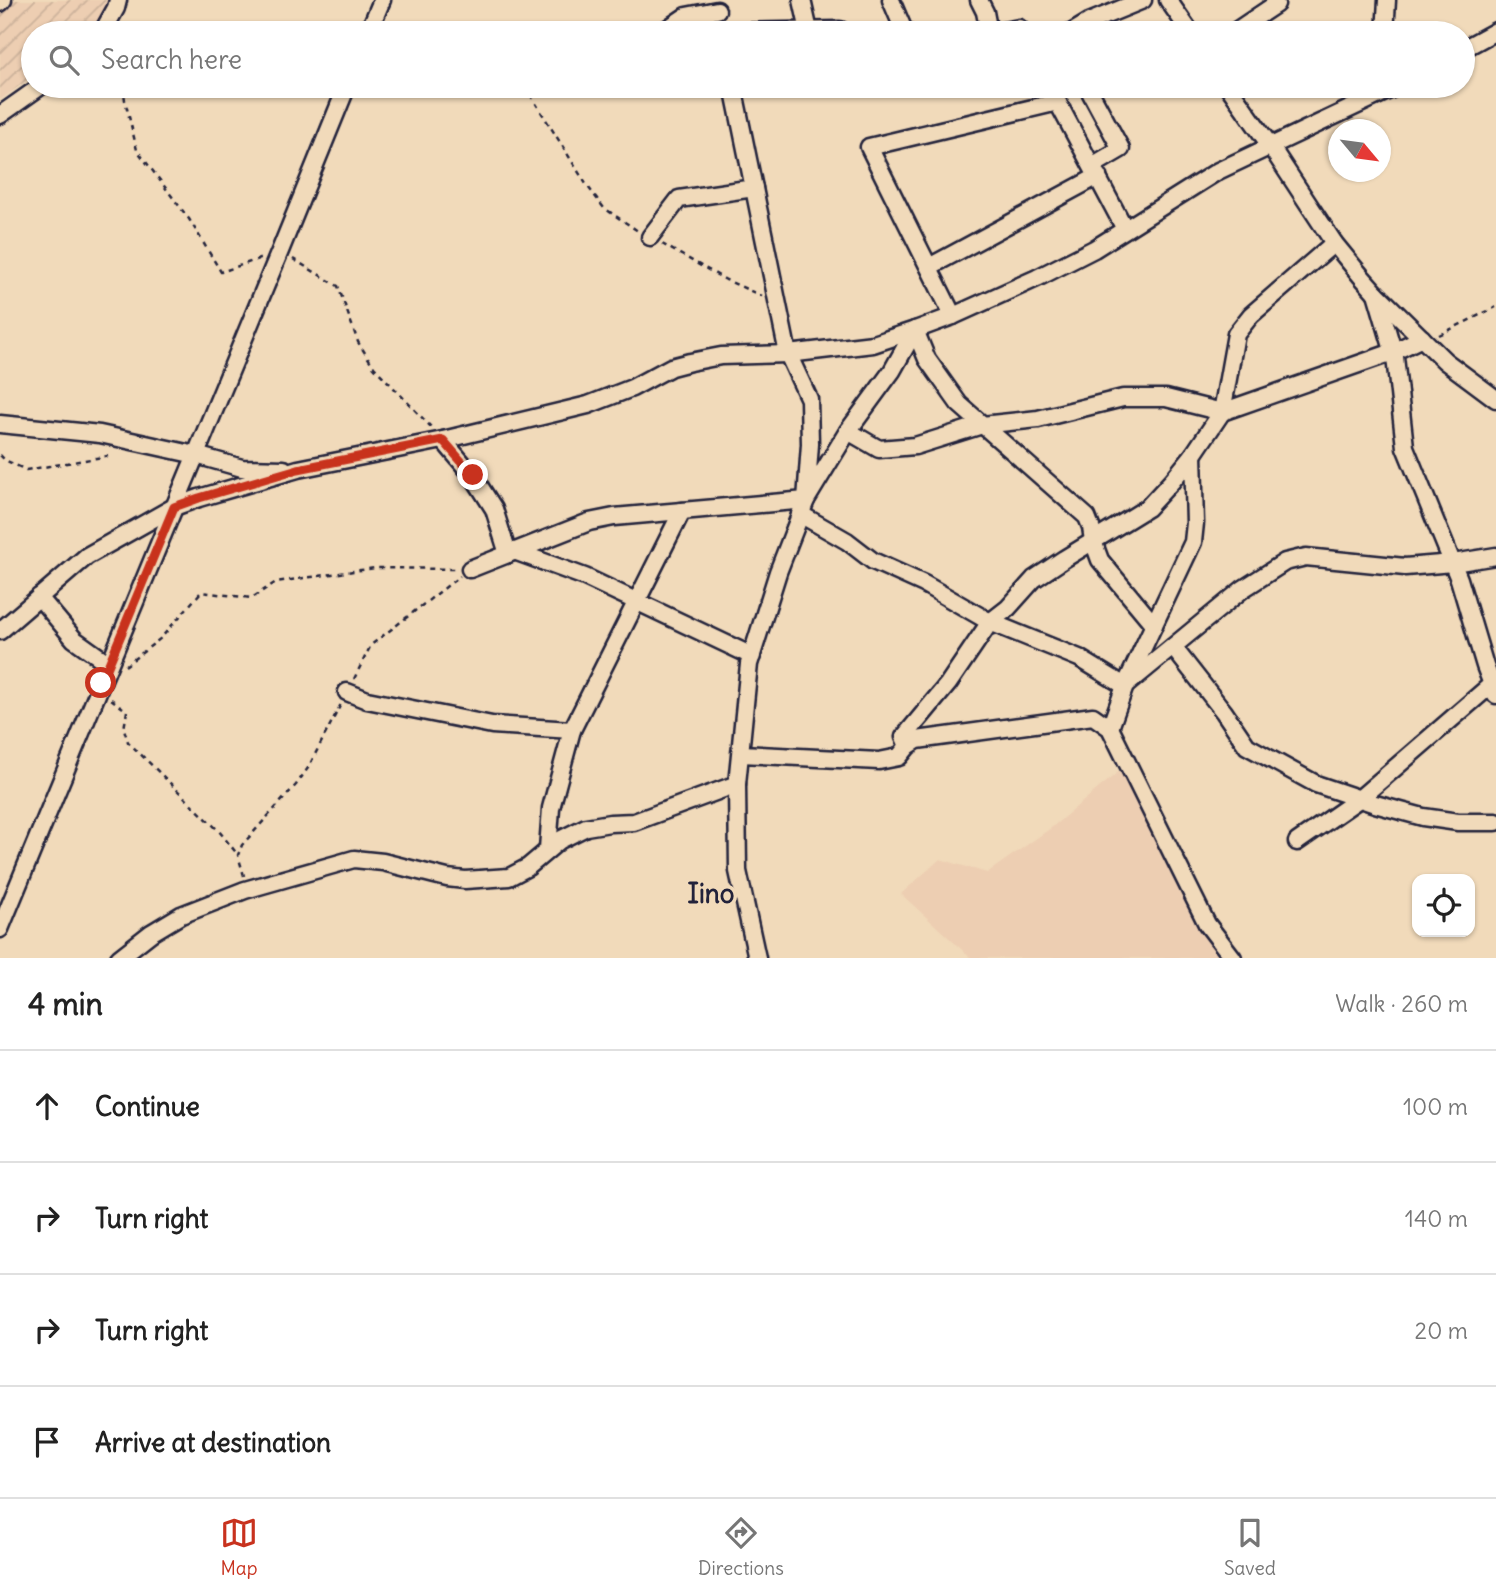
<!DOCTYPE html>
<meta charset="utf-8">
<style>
:root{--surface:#fff;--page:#f2f2f2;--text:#222;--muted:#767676;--line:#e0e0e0;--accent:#c8321e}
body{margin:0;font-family:Delius,sans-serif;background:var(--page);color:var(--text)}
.controls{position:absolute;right:21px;bottom:21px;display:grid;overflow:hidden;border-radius:14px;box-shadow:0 2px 5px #0004}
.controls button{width:63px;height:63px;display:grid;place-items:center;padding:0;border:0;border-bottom:2px solid var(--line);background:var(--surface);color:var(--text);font:35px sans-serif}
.compass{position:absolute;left:1328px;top:119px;width:63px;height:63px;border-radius:50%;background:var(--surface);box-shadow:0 2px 5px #0004;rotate:119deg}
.stop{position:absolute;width:21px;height:21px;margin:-16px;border:5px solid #c8321e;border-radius:50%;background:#fff}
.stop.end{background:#c8321e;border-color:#fff;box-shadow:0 2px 7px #0008}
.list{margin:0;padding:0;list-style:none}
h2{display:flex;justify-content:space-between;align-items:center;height:91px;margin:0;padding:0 28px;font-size:30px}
h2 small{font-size:23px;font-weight:400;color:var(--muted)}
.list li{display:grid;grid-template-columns:46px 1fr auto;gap:21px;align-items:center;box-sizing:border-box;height:112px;padding:0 28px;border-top:2px solid var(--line)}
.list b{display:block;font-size:26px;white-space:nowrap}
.list em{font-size:23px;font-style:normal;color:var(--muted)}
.icon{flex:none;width:38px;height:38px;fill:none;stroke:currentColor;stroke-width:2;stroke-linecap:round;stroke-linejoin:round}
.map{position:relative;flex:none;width:1496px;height:958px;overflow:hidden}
.search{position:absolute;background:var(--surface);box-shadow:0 2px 5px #0004;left:21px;right:21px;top:21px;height:77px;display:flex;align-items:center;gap:18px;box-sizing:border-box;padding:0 24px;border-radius:38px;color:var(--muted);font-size:26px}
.sheet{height:539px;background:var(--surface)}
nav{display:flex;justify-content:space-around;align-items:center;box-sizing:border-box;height:98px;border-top:2px solid var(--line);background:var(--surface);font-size:19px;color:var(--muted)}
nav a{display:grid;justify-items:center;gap:4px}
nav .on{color:var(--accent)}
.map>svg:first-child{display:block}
.built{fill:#edceb2}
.industrial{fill:url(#industrial-furrows)}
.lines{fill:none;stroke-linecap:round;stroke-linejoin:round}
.minor-casing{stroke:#22223b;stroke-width:21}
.path{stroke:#22223b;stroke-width:2.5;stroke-dasharray:5 5;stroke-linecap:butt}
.minor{stroke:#f1daba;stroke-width:16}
.route{stroke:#c8321e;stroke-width:9}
.labels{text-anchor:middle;stroke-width:7;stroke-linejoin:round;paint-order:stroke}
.quarter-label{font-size:26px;font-weight:bold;fill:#22223b;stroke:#f1daba}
</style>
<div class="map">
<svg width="1496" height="958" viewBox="0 0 1496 958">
<defs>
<pattern id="industrial-furrows" width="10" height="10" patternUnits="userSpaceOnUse" patternTransform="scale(1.75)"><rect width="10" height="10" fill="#edceb2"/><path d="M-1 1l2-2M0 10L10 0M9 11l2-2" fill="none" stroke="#cbb19a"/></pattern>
</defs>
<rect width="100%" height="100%" fill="#f1daba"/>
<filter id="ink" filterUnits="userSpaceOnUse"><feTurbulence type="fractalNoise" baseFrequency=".0143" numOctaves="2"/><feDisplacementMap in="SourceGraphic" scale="14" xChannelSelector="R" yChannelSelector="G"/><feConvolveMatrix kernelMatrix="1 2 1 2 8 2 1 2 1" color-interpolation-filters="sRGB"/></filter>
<g filter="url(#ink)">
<polygon class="built" points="1123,768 1225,958 971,958 901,894 940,859 987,873 1051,828"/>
<polygon class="industrial" points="0,0 108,0 104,11 89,33 33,33 33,76 0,100"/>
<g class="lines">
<defs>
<g id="minor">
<polyline points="802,0 809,31"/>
<polyline points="891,0 905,33"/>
<polyline points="979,0 985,12 989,33"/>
<polyline points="1168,0 1191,33"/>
<polyline points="0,3 3,0"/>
<polyline points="722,32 840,30 841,33"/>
<polyline points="102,33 116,8 118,0"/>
<polyline points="368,33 382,0"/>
<polyline points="661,33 686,16 717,10"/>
<polyline points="993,33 1019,28 1021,33"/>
<polyline points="1071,33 1089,22 1143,0"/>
<polyline points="1233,33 1276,4"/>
<polyline points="1385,33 1387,0"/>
<polyline points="1463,49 1496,31"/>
<polyline points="733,86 788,354 809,399 810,444 806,500 778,572 749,664 737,784 738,871 757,958"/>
<polyline points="1049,86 1125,229"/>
<polyline points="1087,86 1121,149 1092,166"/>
<polyline points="1228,86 1271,147 1334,243 1361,276 1376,293 1445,361 1496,399"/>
<polyline points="0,115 41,86"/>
<polyline points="650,237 679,199 754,188"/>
<polyline points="929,267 1098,176"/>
<polyline points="1376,293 1395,357 1405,447 1459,579 1485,666 1496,695"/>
<polyline points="953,316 869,147 1058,102"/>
<polyline points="915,330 927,359 959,404 1087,517 1091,527 1093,541 1100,560 1154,625"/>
<polyline points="0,424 100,434 196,455 242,468 284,469"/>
<polyline points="848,431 879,449 915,446 982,425 1038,419 1123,398 1166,398 1222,412 1393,352 1422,338"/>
<polyline points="443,440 473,476 494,509 508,554"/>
<polyline points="800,514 847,541 873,561 924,584 990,622 1079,658 1125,686"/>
<polyline points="514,551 585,577 752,656"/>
<polyline points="470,569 589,522 614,517 806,500 848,431 892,371 915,330"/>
<polyline points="39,597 74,639 109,664"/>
<polyline points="0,631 87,556 174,507 199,498 298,469 443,440 588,405 632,388 671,367 690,362 721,356 788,354 873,344 915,330 953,316 1037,278 1094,249 1218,171 1398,86"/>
<polyline points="1173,647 1224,712 1247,746 1316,784 1375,804 1423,817 1458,822 1496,822"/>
<polyline points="1125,686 1243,589 1285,562 1306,557 1405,567 1453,563 1496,556"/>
<polyline points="347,692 367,700 492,725 572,730"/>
<polyline points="1110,728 1125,686 1193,542 1195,523 1193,455"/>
<polyline points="908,746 904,737 948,684 990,622 1008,608 1034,579 1064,559 1147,508 1172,481 1193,455 1222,412 1236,334 1251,315 1334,243"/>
<polyline points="741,754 879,761 899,757 908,746 917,740 1093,716 1110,728 1207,924 1233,958"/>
<polyline points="1297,842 1359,799 1492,684"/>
<polyline points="548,849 551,808 572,730 682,511"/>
<polyline points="0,929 280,251 347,86"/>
<polyline points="119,958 151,933 181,915 245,890 354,859 383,862 447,878 465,880 509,877 528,867 560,840 586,827 610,823 634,822 737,784"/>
</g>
</defs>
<use href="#minor" class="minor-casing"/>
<g class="path">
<polyline points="123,86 125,100 137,150 189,219 221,272 262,258"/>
<polyline points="525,86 586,184 604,208 638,231"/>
<polyline points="662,244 726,280 762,296"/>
<polyline points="293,259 338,286 358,342 374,367 431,427"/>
<polyline points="1439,335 1496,307"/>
<polyline points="0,455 5,460 26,470 108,456"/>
<polyline points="125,666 161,638 201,592 252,598 276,582 375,568 456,569"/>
<polyline points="354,679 371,645 460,576"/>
<polyline points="111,699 127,711 124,729 128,742 219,831 238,855"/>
<polyline points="244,876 238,855 242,845 296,785 308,768 341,704"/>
</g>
<use href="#minor" class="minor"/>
</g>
</g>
<g class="lines" filter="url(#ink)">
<polyline class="route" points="101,683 174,507 199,498 298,469 443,440 473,475"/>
</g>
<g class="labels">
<g class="quarter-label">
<text x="711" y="903">Iino</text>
</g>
</g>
</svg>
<div class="controls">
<button><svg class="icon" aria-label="locate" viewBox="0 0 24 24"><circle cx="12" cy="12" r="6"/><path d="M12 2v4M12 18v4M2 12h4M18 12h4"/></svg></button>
</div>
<svg class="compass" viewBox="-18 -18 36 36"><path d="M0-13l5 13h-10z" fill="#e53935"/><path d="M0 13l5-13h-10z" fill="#767676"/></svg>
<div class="stop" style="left:101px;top:683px"></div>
<div class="stop end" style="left:473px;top:475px"></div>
<div class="search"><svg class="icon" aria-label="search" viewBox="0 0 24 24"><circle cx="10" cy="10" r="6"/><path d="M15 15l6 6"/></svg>Search here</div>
</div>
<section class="sheet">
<h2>4 min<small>Walk · 260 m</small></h2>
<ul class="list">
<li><svg class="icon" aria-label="ahead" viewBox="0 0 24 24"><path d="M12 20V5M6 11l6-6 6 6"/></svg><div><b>Continue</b></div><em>100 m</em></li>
<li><svg class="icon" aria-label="right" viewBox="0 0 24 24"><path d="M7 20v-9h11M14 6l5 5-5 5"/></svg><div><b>Turn right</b></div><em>140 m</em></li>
<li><svg class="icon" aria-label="right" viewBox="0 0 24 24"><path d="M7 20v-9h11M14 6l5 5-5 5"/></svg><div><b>Turn right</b></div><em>20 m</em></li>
<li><svg class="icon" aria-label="arrive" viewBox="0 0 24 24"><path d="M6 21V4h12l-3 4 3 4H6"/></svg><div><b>Arrive at destination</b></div></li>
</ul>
</section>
<nav>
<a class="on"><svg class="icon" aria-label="map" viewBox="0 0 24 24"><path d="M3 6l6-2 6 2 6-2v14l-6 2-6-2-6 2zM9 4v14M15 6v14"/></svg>Map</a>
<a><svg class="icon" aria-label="directions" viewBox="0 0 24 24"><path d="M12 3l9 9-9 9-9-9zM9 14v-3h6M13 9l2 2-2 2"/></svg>Directions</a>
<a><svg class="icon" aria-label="saved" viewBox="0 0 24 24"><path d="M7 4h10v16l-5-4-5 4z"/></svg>Saved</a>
</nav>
